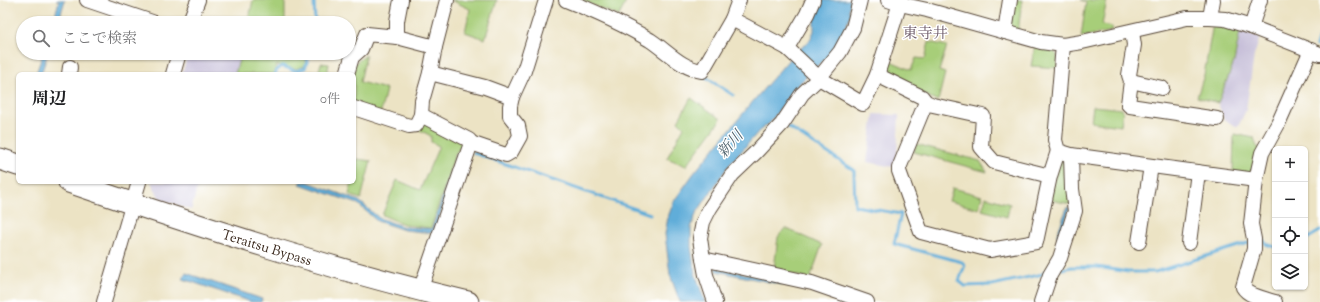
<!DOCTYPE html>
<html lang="ja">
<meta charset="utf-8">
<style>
:root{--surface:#fff;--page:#f6f6f6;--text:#202124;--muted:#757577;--line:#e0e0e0}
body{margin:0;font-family:"Sorts Mill Goudy","Noto Serif JP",serif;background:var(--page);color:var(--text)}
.controls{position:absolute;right:12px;bottom:12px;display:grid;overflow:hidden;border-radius:6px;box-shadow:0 1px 3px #0004}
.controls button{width:36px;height:36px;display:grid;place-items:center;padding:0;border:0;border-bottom:1px solid var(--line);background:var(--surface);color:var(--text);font:20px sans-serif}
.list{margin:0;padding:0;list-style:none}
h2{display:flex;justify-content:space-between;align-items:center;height:52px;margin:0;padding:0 16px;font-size:17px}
h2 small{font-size:13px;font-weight:400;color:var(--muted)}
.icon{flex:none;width:22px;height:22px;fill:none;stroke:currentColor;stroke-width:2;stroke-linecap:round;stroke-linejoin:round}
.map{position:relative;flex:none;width:1320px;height:302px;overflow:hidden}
.search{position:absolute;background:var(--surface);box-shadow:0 1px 3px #0004;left:16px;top:16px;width:340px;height:44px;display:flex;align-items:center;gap:10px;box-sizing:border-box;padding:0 14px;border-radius:22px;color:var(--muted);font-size:15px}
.panel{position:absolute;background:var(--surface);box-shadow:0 1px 3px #0004;left:16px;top:72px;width:340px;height:112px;border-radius:6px}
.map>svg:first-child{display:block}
.industrial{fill:#c7c0d9}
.green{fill:#a7ce79;stroke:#717c4c}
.water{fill:#60add9;stroke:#4e6c7c}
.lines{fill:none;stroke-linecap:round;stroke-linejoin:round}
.stream{stroke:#60add9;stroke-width:3}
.minor-casing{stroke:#564637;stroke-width:16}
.highway-casing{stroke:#564637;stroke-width:23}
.minor{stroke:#fff;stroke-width:14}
.highway{stroke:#fff;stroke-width:21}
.labels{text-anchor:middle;stroke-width:3;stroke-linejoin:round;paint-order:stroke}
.street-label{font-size:14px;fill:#3b2a1e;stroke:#fff}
.neighbourhood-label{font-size:15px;fill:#6d5b69;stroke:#fff}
.water-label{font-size:15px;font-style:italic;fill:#4a5e69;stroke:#fff}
</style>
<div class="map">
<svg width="1320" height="302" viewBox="0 0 1320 302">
<rect width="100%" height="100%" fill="#fff"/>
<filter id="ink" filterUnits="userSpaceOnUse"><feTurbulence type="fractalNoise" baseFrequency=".025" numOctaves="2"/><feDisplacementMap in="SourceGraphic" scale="8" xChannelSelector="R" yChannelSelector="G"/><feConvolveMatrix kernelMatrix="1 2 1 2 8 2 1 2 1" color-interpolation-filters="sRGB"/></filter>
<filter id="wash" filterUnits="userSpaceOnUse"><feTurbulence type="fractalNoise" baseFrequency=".012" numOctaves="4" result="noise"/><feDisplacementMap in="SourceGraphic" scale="16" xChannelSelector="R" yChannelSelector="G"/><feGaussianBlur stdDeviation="0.9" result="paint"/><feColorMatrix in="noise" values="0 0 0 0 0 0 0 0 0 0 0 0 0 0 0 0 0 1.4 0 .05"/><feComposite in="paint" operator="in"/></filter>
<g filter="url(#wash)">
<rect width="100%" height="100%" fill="#ece3c4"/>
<g class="industrial">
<polygon points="1240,31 1260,37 1254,56 1246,110 1238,127 1224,120 1218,103 1234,62"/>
<polygon points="188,53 241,53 235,74 182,74"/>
<polygon points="874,114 899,115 897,154 893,167 867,162"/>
<polygon points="151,182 199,182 191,210 160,199"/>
</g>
<g class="green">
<polygon points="253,0 285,0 285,23 248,23"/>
<polygon points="451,0 497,0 485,39 465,32 470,9"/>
<polygon points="581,0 627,0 619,16"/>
<polygon points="1013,0 1022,0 1018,32 1009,30"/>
<polygon points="1081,0 1107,0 1102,25 1112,27 1113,31 1081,37 1086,2"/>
<polygon points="1213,24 1227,26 1240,31 1234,62 1218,103 1197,97 1204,75"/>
<polygon points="929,42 947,46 939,71 945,73 938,101 880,73 886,59 911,70 916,58 925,59"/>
<polygon points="1035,45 1051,48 1057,55 1058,68 1031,66"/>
<polygon points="241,53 307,53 305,66 296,69 277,65 273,74 235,74"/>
<polygon points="366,55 360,82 386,89 380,115 354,103 354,64"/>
<polygon points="321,63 329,64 327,74 318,74"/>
<polygon points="691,98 721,119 686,166 667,158 684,127 678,121"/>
<polygon points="1093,106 1123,109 1121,126 1091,122"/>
<polygon points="422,120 464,143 455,154 431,228 406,225 382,215 397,180 420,190 439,146 431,142 431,136 418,129"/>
<polygon points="1234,134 1254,138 1257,147 1261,148 1253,176 1233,172"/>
<polygon points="916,144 980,161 987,172 914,152"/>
<polygon points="1059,156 1069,159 1071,204 1050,200"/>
<polygon points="357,159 371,161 361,199 349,195 352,182 354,182 354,174"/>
<polygon points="953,188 982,196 979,209 949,201"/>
<polygon points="986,197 1010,204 1007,217 982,210"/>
<polygon points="785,228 822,245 810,279 774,269 778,237"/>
</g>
<g class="water">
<polygon points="56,0 65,0 58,23 53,23 59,1"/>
<polygon points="823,0 851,0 849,11 851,13 840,41 825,60 823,61 816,67 794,89 770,123 759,131 726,169 696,214 691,228 691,247 695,273 705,302 680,302 670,275 665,234 668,217 674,201 694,173 749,106 791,57 810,40 814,31 814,22"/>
<polygon points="43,53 48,53 41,74 36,74"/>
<polygon points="463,148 434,233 404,230 377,221 358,204 300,184 300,182 308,182 359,201 379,218 404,227 432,229 457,155"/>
<polygon points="1070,207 1058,243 1057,234 1067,208"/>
<polygon points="715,267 809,288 851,302 842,302 808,290 716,271"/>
<polygon points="186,273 262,299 261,302 251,302 183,279"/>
</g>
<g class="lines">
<g class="stream">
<polyline points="314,0 315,23"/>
<polyline points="1316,46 1320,33"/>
<polyline points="275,74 277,70 282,66 296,71 305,68 310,53"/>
<polyline points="704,76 733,95"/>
<polyline points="788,127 854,170 855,206 901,214 894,244 962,262 965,265 959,281 965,286 992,285 1043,274 1045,271"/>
<polyline points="474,153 650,214"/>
<polyline points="1260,235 1266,244 1275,247"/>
<polyline points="1305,240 1320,231"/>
<polyline points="1062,269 1072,267 1097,267 1128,272 1155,272 1248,243"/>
</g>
</g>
</g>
<g filter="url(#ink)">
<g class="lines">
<defs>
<g id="minor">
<polyline points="87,0 155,23"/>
<path d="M566 0C596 12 623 24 650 40 667 51 681 68 702 71L732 19 739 0"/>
<polyline points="888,0 900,4 927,10 1041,42 1063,45 1082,42 1187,18 1210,18 1225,19 1251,27 1320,54"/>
<polyline points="1210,18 1213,0"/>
<polyline points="732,19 787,48 819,78 863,104 877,75 901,0"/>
<polyline points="189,23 198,0"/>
<polyline points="1251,27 1260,0"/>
<polyline points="1005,32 1010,0"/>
<polyline points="1132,32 1134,45 1129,75 1131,81 1128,104 1130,106 1217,119"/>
<polyline points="397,37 397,21 401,0"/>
<polyline points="1063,45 1055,140 1058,151 1071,155 1256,180"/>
<polyline points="787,48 807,14 813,0"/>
<polyline points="430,73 485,87 512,97"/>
<polyline points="69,74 70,67"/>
<polyline points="173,74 179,53"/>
<polyline points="347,74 352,57 361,49 367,34 397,37 435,47"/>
<polyline points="877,75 922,97 926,102 933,105 983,116 981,147 994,162 1050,176"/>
<polyline points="1131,81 1162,88"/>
<polyline points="926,102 899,168 899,171 921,232 990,250 1036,242 1050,176 1058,151"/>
<polyline points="354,108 409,126 416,125 421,115 422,101 430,73 435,47 447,0"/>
<polyline points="421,115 469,140 471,143 423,282 422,291"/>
<polyline points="471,143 506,155 511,152 520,136 518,126 510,116 510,106 512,97 524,71 546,0"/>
<polyline points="1139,242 1151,166"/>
<polyline points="1189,243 1198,172"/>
<polyline points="703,259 812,283 867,302"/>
<polyline points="104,302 139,182"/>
<polyline points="715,302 706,275 703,259 700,238 703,222 710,208 732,175 755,153 782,124 802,94 819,78 840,52 853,28 860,0"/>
<polyline points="1041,302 1050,275 1060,258 1075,211 1072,189 1071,155"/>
<path d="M1275 302C1265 299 1248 296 1243 287L1254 249V239L1251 224 1256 180 1262 153 1278 124 1311 50"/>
</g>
<g id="highway">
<polyline points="0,159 18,165"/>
<path d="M69 182C201 227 333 270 468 302"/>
</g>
</defs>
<use href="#minor" class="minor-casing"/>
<use href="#highway" class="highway-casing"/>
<use href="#minor" class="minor"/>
<use href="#highway" class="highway"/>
</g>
</g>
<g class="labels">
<g class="street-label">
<text transform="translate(267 247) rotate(17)" y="5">Teraitsu Bypass</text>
</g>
<g class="neighbourhood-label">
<text x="925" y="38">東寺井</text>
</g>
<g class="water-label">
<text transform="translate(730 144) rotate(-49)" y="5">新川</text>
</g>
</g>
</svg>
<div class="controls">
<button>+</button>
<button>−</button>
<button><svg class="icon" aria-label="locate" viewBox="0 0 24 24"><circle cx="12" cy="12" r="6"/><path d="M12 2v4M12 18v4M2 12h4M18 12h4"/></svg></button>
<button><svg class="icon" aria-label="layers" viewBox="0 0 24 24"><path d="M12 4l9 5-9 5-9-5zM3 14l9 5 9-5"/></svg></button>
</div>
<div class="search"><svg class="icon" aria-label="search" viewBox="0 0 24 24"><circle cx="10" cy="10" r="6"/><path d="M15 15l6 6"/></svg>ここで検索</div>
<section class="panel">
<h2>周辺<small>0件</small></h2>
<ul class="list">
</ul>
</section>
</div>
